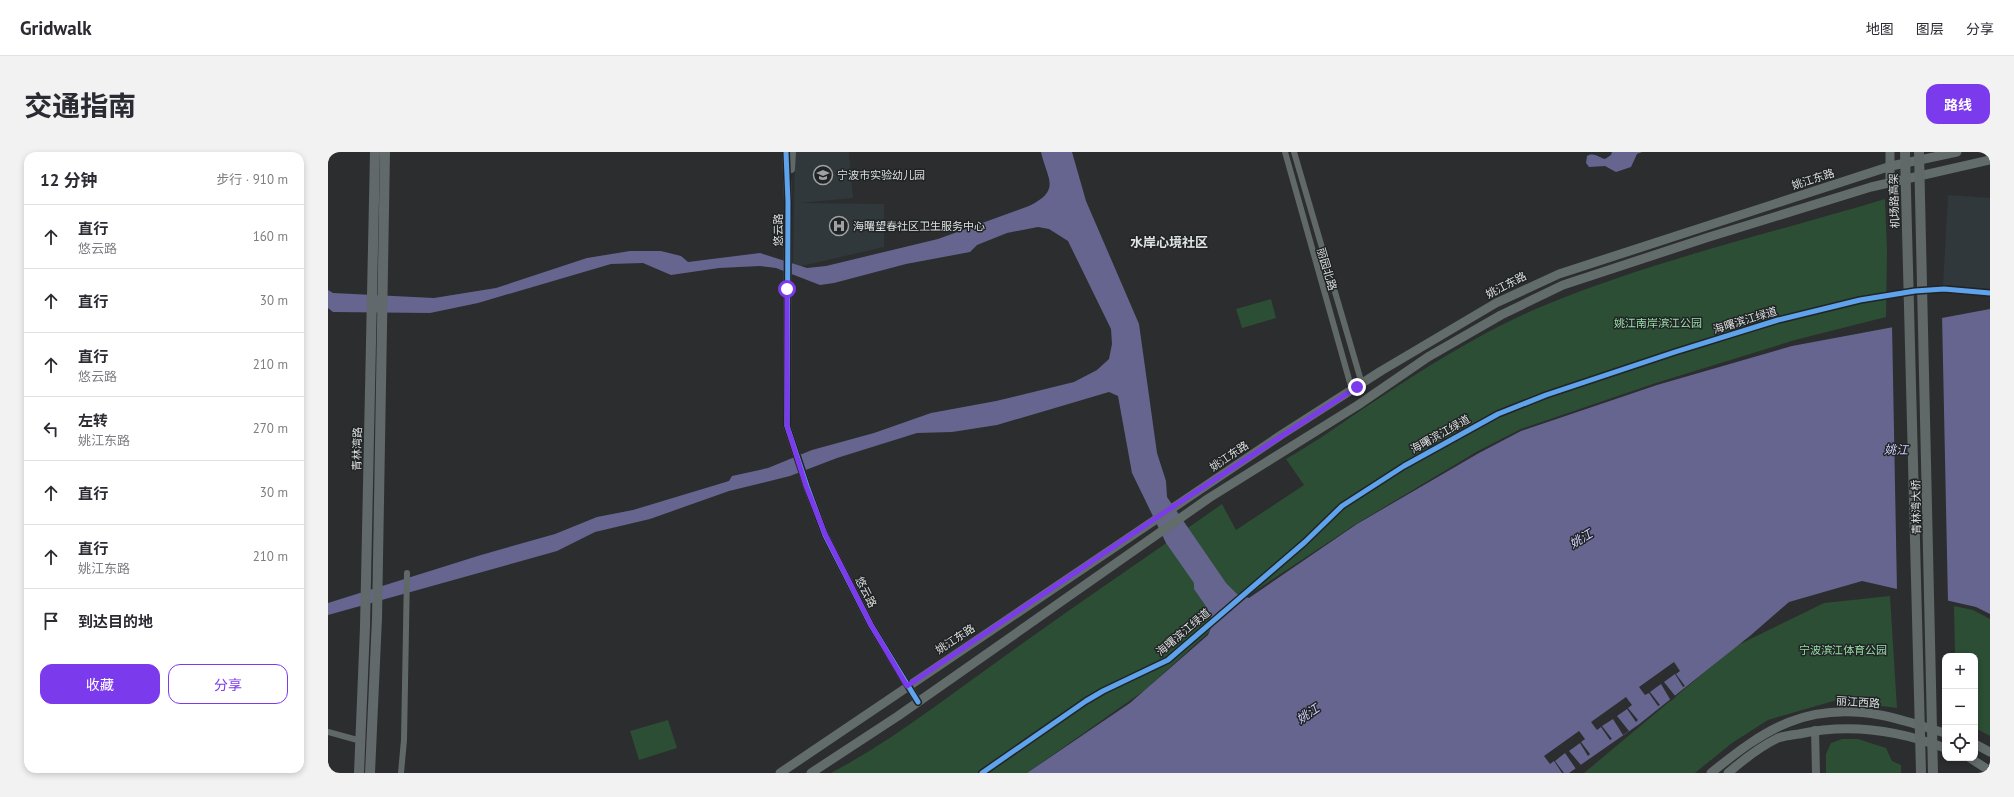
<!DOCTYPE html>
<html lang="zh">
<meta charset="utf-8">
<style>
:root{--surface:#fff;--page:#f2f2f3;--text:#2b2b33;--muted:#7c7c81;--line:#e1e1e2;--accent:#7c3aed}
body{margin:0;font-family:"PT Sans","Noto Sans SC",sans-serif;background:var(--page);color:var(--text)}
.controls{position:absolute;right:12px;bottom:12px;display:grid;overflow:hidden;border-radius:8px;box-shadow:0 2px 6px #0003}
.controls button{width:36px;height:36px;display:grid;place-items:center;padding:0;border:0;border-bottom:1px solid var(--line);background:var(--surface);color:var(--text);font:20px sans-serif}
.stop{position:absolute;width:12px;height:12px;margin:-9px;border:3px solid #7c3aed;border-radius:50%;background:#fff}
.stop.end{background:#7c3aed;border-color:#fff;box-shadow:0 1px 4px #0008}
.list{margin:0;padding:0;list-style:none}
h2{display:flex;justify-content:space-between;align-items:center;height:52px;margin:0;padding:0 16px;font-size:17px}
h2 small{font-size:13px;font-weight:400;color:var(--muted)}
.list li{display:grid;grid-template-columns:26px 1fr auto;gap:12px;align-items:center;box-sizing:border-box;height:64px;padding:0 16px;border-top:1px solid var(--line)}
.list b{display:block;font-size:15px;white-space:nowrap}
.list p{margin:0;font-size:13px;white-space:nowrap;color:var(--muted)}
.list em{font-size:13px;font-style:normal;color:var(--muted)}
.actions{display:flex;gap:8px;padding:12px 16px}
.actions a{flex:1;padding:9px 0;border:1px solid var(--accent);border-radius:12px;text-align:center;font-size:14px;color:var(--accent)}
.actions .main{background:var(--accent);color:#fff}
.icon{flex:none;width:22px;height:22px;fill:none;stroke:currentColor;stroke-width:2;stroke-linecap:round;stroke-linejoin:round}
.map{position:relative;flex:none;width:1662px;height:621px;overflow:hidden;border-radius:12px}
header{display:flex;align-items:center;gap:24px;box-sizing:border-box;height:56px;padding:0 20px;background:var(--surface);border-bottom:1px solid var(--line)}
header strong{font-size:19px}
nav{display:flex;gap:22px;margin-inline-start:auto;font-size:14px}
.intro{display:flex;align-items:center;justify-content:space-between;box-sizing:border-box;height:96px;padding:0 24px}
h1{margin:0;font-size:28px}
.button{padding:10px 18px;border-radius:12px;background:var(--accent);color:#fff;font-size:14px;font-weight:700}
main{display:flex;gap:24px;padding:0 24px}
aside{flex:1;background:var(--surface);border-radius:12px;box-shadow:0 2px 6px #0003}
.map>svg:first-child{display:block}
.built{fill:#30383b}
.green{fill:#2b4e34}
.water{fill:#66658f}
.pier{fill:#2c2d2e}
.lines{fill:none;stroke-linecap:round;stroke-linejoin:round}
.minor{stroke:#616968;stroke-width:6}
.tertiary{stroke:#616968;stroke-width:8}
.secondary{stroke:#626c6a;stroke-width:9}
.primary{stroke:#61696a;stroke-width:10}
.trunk{stroke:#606868;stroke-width:10}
.cycleway-casing{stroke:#212425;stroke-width:8}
.cycleway{stroke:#60a3ed;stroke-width:5}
.route{stroke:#7c3aed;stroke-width:5}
.labels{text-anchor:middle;stroke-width:3;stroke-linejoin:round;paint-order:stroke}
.poi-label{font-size:11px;fill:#dddfe0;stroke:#212425;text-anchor:start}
.street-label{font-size:11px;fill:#dddfe0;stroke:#212425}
.park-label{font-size:11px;fill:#99dfa9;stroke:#212425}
.water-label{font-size:12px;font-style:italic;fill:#d0cffc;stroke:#212425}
.quarter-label{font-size:13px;font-weight:bold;fill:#e1e4e5;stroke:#212425}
</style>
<header>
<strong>Gridwalk</strong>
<nav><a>地图</a><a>图层</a><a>分享</a></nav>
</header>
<div class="intro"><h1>交通指南</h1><a class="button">路线</a></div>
<main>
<aside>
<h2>12 分钟<small>步行 · 910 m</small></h2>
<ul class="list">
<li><svg class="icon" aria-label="ahead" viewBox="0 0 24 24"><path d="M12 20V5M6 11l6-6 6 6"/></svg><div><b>直行</b><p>悠云路</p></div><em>160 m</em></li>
<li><svg class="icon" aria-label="ahead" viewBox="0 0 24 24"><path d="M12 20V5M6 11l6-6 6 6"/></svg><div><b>直行</b></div><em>30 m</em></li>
<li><svg class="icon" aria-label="ahead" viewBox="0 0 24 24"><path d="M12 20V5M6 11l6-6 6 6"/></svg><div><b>直行</b><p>悠云路</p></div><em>210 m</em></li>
<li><svg class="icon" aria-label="left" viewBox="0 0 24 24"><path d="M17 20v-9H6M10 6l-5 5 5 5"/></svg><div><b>左转</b><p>姚江东路</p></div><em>270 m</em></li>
<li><svg class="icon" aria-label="ahead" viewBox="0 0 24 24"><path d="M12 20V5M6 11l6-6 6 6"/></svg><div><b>直行</b></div><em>30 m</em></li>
<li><svg class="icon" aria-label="ahead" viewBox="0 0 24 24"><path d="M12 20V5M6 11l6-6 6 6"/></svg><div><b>直行</b><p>姚江东路</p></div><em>210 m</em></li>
<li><svg class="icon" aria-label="arrive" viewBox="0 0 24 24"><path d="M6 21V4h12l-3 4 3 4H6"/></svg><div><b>到达目的地</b></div></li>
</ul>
<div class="actions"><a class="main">收藏</a><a>分享</a></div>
</aside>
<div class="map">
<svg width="1662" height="621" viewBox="0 0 1662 621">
<rect width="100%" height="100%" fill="#2c2d2e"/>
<g class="built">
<polygon points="467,0 521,0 525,46 472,51 556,52 556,95 465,116"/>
<polygon points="1620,43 1662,46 1662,137 1615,133"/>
</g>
<g class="green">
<path d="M1557 47 1559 99 1558 165 1467 188 1328 231 1193 277 1150 299 1028 372 924 441 817 538 699 621H503C569 586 627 539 688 496 756 447 825 401 894 352L908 378 976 333 958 307C990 289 1019 267 1050 247 1100 214 1154 180 1210 156 1322 109 1441 82 1557 47Z"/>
<polygon points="943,147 948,166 914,176 908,157"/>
<polygon points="1562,444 1569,556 1509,548 1440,568 1404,591 1367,621 1256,621 1408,494 1496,451"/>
<polygon points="1626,454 1645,458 1662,467 1662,584 1647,576 1647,504 1627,504"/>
<polygon points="340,568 349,596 311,608 302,579"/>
<polygon points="1514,587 1530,587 1558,596 1564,609 1573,613 1573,621 1498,621 1498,602 1503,591"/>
</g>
<g class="water">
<path d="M713 0H744L758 49 811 172 829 301 838 329 839 345 898 431 909 442 921 446 1029 372 1151 301 1193 279 1329 233 1464 194 1662 157V462L1648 455 1534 429 1461 450 1423 483 1310 573 1241 621H699L802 551 880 483C890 466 876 452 866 437V431L838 391 804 321 790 244 781 240 669 273 624 280 589 281 509 306 462 324 401 339 322 367 267 380 229 399 0 463V451L153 403 227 382 269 365 305 358 401 329 404 324 440 316 484 298 546 281 603 261 668 249 746 230 769 218 781 207 784 192 783 177 740 89 721 77 710 75 679 81 649 93 642 100 578 112 506 131 492 133 448 116 432 114 391 116 343 123 315 111 283 112 150 151 102 161 5 160 0 156V138L5 141 106 146 168 136 259 106 302 99H333L353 104 360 110 432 101 479 116 498 114 610 87 701 54C734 38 719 27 713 0Z"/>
<path d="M1284 0H1314L1309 2 1303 15 1288 20 1277 14 1261 15 1258 11 1259 4C1266 0 1270 5 1277 7L1283 3Z"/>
</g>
<g class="pier">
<polygon points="1614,162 1620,451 1569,439 1564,172"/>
<polygon points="1346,510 1352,519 1348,522 1357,534 1355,535 1347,522 1336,530 1348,545 1343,549 1333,532 1322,540 1332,553 1330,554 1321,541 1317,543 1311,535"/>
<polygon points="1298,545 1304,553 1300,556 1310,568 1308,570 1299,557 1289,564 1301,579 1295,583 1285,567 1274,574 1284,587 1282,588 1273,575 1269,578 1263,570"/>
<polygon points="1251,579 1257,587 1253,590 1262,602 1260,604 1252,591 1241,599 1253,613 1248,617 1237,601 1227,609 1236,621 1234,621 1226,609 1222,612 1216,604"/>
</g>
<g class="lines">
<g class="minor">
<polyline points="957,0 1024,238"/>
<polyline points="966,0 1034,232"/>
<polyline points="0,580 33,589"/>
<polyline points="73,621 76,588 79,421"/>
</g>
<g class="tertiary">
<polyline points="458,0 460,50 459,274 479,334 497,383 543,473 590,550"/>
<polyline points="463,17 464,0"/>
<polyline points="1487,578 1488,621"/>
</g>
<g class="secondary">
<polyline points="1562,0 1562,30"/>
<polyline points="1647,592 1662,600"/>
<polyline points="1642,606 1662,619"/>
<polyline points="452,621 953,283 1053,219 1168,151 1231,122 1563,14 1629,0"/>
<polyline points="483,621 570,564 881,346 1030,253 1100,205 1173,163 1235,133 1381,85 1543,35 1662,8"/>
<path d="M1383 621C1438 576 1479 550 1552 563 1574 567 1596 575 1617 581"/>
<path d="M1400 621C1415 608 1431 595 1450 586 1456 584 1464 583 1471 582 1520 571 1570 578 1617 596"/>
</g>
<g class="primary">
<polyline points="31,621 37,475 47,0"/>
<polyline points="42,621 49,466 57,0"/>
</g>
<g class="trunk">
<polyline points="1577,0 1593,621"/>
<polyline points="1591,0 1605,621"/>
</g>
<defs>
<g id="cycleway">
<polyline points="458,0 460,50 459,274 479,334 497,383 543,473 590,550"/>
<polyline points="654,621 758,549 775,539 840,508 977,390 1014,354 1076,314 1170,262 1218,243 1347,200 1450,168 1532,148 1587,139 1616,137 1662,141"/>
</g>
</defs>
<use href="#cycleway" class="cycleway-casing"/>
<use href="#cycleway" class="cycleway"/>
</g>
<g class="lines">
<polyline class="route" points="459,137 459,274 478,334 497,382 543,473 579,534 843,356 1029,235"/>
</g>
<defs>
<symbol id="school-ring" viewBox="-11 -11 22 22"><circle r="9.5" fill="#212425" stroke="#9fa1a2" stroke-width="1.5"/><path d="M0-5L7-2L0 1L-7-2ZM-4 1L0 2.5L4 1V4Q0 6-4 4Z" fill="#9fa1a2"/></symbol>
<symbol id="hospital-ring" viewBox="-11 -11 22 22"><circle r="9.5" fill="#212425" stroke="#9fa1a2" stroke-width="1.5"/><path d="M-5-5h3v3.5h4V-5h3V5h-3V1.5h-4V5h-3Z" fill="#9fa1a2"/></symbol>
</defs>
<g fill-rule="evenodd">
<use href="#school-ring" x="484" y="12" width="22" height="22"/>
<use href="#hospital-ring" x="500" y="63" width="22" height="22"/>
</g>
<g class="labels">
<g class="poi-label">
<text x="509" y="27">宁波市实验幼儿园</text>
<text x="525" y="78">海曙望春社区卫生服务中心</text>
</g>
<g class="street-label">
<text transform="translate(1485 27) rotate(-18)" y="4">姚江东路</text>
<text transform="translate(1566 49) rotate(-92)" y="4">机场路高架</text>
<text transform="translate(450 78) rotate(-90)" y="4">悠云路</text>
<text transform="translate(999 117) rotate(74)" y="4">丽园北路</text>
<text transform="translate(1178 133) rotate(-27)" y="4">姚江东路</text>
<text transform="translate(1417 168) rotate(-17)" y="4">海曙滨江绿道</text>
<text transform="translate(1112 282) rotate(-29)" y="4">海曙滨江绿道</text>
<text transform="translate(29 297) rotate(-89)" y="4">青林湾路</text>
<text transform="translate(901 304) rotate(-34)" y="4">姚江东路</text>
<text transform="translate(1588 355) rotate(-91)" y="4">青林湾大桥</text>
<text transform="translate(538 440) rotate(63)" y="4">悠云路</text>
<text transform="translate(855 480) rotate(-40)" y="4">海曙滨江绿道</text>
<text transform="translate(627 487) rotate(-33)" y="4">姚江东路</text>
<text transform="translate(1530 550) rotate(4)" y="4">丽江西路</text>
</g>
<g class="park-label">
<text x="1330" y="175">姚江南岸滨江公园</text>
<text x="1515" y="502">宁波滨江体育公园</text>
</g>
<g class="water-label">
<text transform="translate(1568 298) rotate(1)" y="4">姚江</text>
<text transform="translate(1253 387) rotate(-31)" y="4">姚江</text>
<text transform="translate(980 562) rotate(-34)" y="4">姚江</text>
</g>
<g class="quarter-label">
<text x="841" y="95">水岸心境社区</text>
</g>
</g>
</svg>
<div class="controls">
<button>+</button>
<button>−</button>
<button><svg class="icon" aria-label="locate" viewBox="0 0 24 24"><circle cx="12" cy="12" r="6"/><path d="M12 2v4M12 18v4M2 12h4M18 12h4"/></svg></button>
</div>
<div class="stop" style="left:459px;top:137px"></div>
<div class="stop end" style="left:1029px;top:235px"></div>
</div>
</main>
